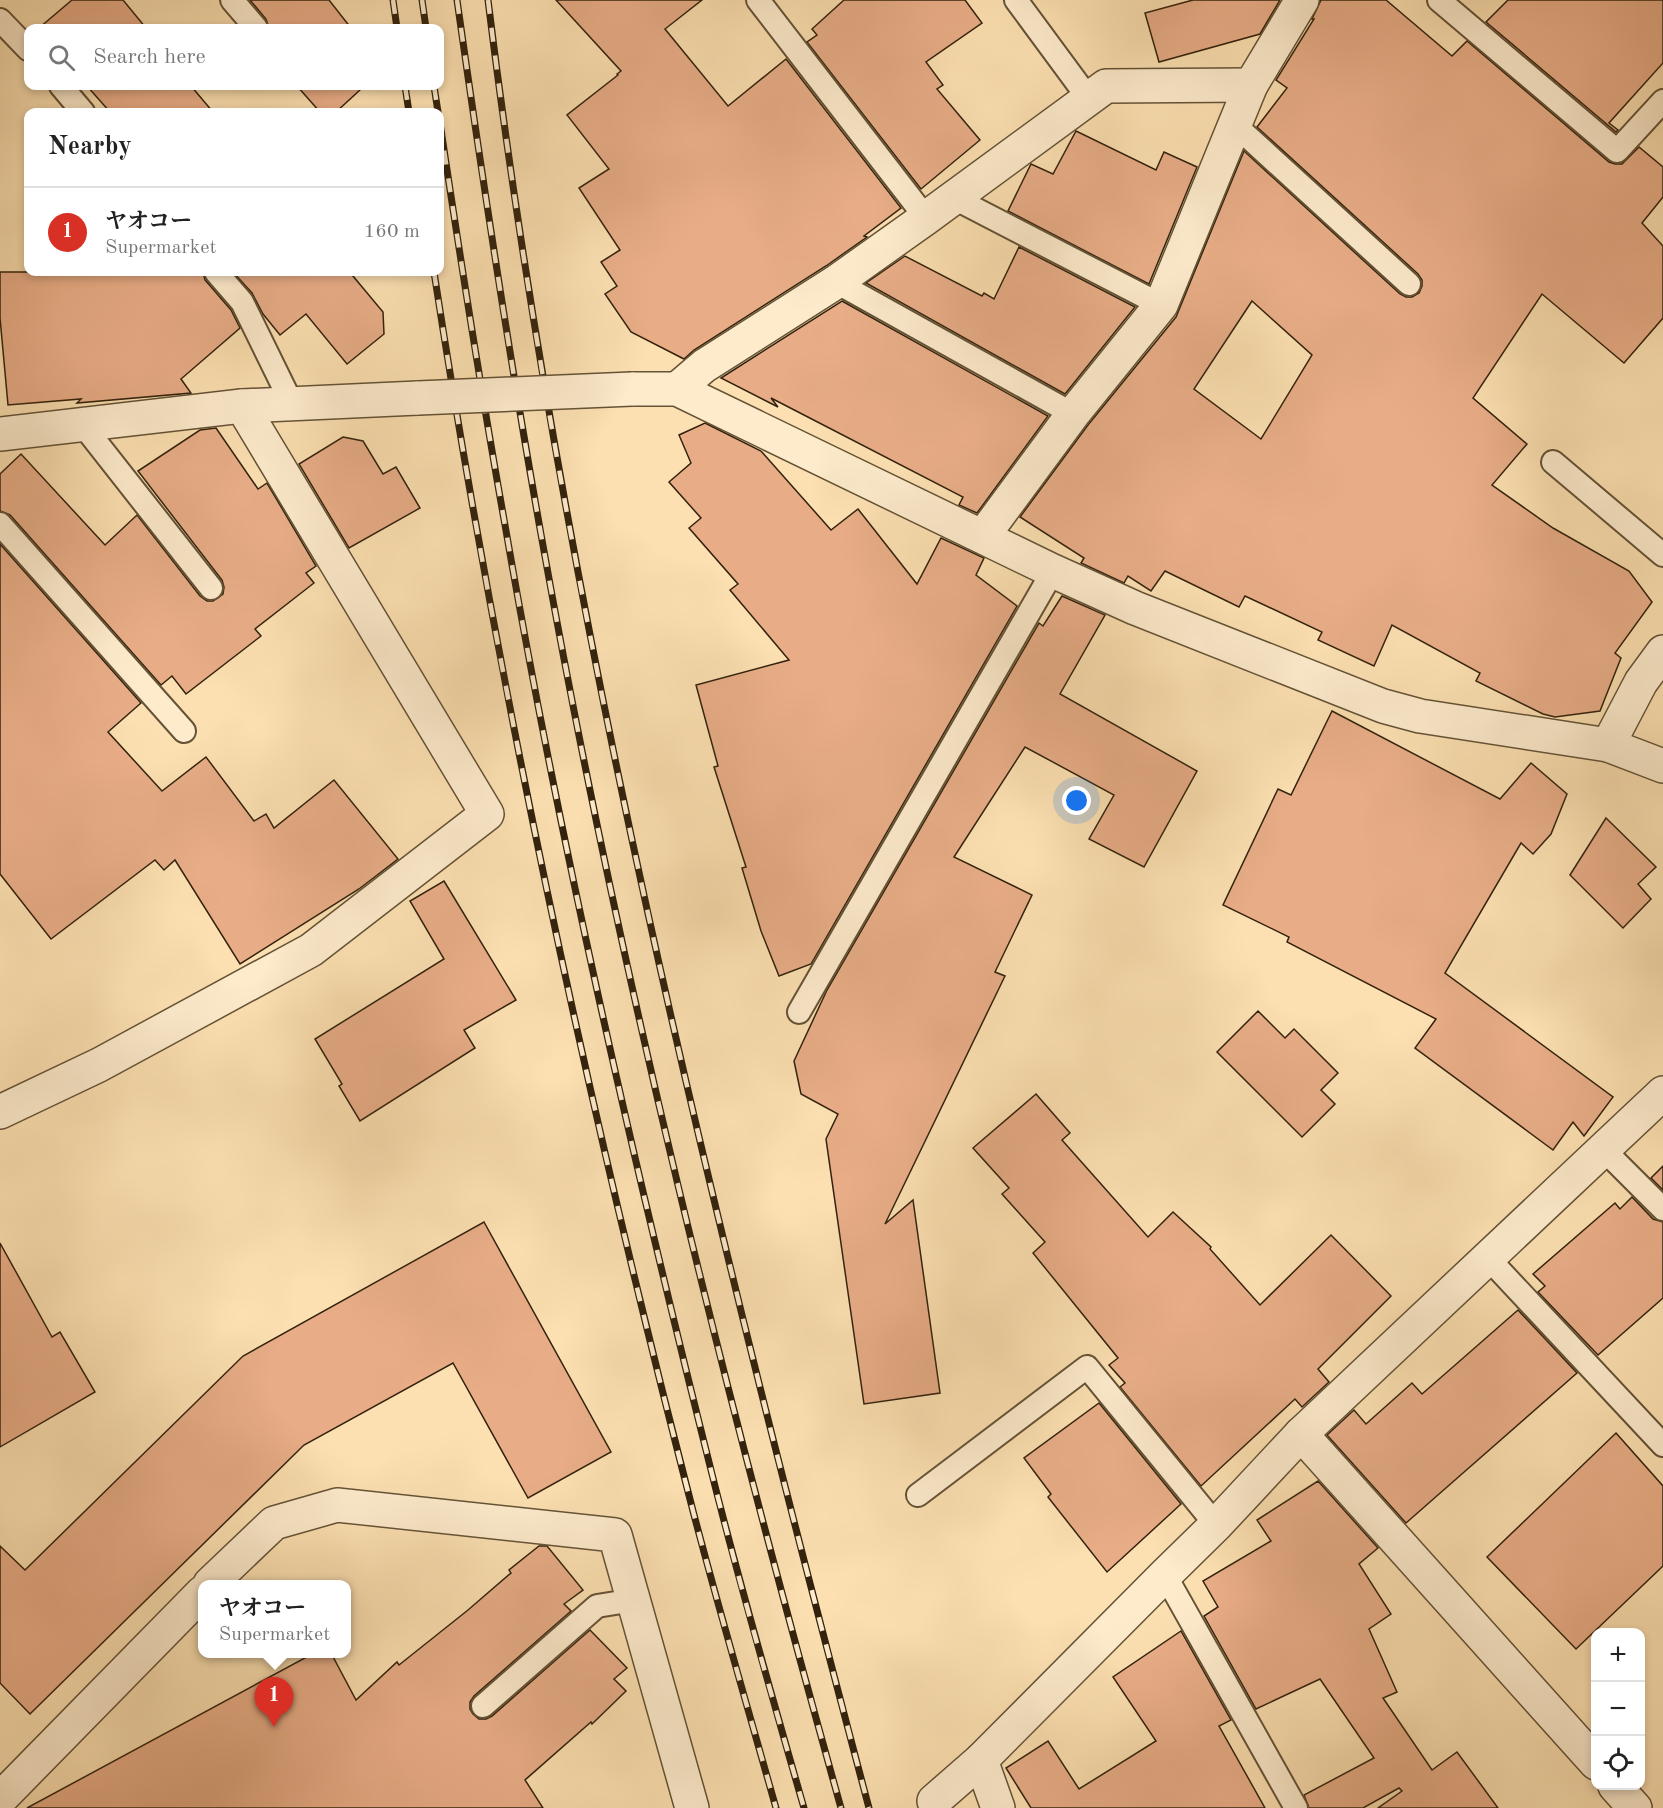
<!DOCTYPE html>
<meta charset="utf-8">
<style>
:root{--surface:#fff;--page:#f2f2f2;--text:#222;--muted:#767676;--line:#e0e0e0;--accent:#d93025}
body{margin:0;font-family:"Old Standard TT","Noto Serif JP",serif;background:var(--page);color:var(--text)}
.controls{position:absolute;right:18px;bottom:18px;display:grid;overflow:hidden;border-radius:12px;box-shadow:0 3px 9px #0003}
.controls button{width:54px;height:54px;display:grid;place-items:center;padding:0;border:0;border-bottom:2px solid var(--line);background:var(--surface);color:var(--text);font:30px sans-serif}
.you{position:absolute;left:1077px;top:801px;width:21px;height:21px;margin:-15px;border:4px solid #fff;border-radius:50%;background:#1a73e8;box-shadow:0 0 0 9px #1a73e833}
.badge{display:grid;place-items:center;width:39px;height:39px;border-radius:50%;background:var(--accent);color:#fff;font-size:20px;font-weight:700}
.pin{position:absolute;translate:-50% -50px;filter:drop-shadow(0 2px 3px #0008)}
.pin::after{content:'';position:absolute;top:32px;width:21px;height:18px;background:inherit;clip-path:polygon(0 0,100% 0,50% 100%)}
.popup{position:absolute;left:198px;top:1580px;width:153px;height:78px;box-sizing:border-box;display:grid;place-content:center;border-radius:12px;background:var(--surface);filter:drop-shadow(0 2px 4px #0005);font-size:20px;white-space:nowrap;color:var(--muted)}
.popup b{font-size:22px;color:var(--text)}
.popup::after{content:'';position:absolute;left:50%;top:100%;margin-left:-12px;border:12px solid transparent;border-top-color:var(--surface)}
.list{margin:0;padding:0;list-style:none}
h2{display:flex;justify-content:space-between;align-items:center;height:78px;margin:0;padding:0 24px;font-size:26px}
h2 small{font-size:20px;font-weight:400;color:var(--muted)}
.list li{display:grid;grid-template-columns:39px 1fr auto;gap:18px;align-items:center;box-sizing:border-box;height:90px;padding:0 24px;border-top:2px solid var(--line)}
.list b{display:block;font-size:22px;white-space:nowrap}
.list p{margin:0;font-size:20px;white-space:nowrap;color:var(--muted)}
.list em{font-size:20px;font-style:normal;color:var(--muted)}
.icon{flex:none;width:33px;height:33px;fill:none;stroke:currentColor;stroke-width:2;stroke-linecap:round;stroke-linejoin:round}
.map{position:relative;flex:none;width:1663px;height:1808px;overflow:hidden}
.search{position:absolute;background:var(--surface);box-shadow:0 3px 9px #0003;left:24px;top:24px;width:420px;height:66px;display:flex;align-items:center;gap:15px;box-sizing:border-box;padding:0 21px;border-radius:12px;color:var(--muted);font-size:22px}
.panel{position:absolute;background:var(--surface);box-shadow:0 3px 9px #0003;left:24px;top:108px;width:420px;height:168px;border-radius:12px}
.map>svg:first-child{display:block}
.building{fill:#e8ad87;stroke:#32220d;stroke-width:1.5;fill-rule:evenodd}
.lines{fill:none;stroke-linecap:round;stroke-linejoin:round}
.service-casing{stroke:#645236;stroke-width:26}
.minor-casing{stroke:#645236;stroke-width:36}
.tertiary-casing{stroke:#645236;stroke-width:36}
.service{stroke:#fdebcc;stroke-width:22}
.minor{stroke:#fdebcc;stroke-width:33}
.tertiary{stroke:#fdebcc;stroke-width:33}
.rail-casing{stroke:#32220d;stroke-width:7}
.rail{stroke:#fdebcc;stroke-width:4.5;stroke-dasharray:14;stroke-linecap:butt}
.minor-bridge-casing{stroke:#645236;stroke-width:36;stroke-linecap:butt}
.minor-bridge{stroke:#fdebcc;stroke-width:33}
</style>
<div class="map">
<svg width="1663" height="1808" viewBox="0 0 1663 1808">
<rect width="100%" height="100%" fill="#fce0b1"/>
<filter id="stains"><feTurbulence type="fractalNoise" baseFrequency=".00333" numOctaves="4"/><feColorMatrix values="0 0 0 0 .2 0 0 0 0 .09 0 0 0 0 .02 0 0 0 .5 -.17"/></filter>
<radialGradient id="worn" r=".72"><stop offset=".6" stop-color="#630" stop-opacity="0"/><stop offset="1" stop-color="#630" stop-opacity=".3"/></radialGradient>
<g class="building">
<polygon points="72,0 123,0 146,28 39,28"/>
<polygon points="250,0 329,0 351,28 269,28 266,19"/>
<polygon points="556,0 702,0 665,29 728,106 786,59 901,208 864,236 867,237 826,266 694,350 684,359 631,332 605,294 617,286 601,262 620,250 579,188 609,169 567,115 618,75 617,74 621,71"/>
<polygon points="844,0 965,0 982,23 926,62 943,85 937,89 980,140 921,189 807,42 817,35 812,29"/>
<polygon points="1193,0 1280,0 1260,34 1159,62 1145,13"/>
<path d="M1321 0H1386L1452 56 1467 41 1609 162 1615 164H1622L1639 147 1663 167V197L1642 223 1663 246V318L1624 363 1542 294 1473 398 1527 444 1492 485 1553 528 1629 571 1652 602 1615 653 1621 658 1600 711 1555 717 1543 714 1476 681 1480 673 1392 625 1374 666 1318 640 1322 632 1245 596 1239 607 1165 571 1151 591 1128 576 1124 583 1081 563 1084 558 1020 517 1088 425 1176 317 1244 151 1400 294 1406 297H1412L1419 293 1422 286V280L1418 274 1257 127 1287 88 1276 80 1314 19H1312ZM1252 301 1312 355 1261 439 1194 389Z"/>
<polygon points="1508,0 1663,0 1663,63 1609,123 1618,130 1616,132 1486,22"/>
<polygon points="87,86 191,86 213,112 110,112"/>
<polygon points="297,86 358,86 361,89 336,112 320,112"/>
<polygon points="1076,131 1156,170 1164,152 1197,167 1149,284 1008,211 1031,164 1053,174"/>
<polygon points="1019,247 1135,307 1065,394 866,283 905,256 982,296 984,293 994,299"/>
<polygon points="0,272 203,272 205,280 231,310 240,328 181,379 191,393 77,403 81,399 8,405 0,318"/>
<polygon points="233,272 358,272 353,276 383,312 384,334 347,364 306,314 280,335 263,314 252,293"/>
<polygon points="842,301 1048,416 977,513 959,505 963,497 771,398 778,407 721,378"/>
<polygon points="705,423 761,451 831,530 858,509 917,584 941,538 984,558 976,575 1017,606 811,964 779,976 761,931 742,868 746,867 714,767 718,766 696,685 789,660 730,590 738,584 689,528 701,518 669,482 691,463 679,435"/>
<polygon points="216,428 258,489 267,483 316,566 306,573 314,583 255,629 261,636 186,694 172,676 161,685 10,515 0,511 0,474 21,454 105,545 137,515 200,596 207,601 213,601 223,594 224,587 222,580 138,471 200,430"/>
<polygon points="343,437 363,441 383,474 396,467 420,508 349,548 299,464"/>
<polygon points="0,544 141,703 108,732 162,791 206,757 254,821 266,814 274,828 334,780 398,859 359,889 240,964 175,860 164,870 155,860 51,939 0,874"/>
<polygon points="1062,596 1105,615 1060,694 1197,771 1144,867 1089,839 1114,795 1025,747 954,857 1032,895 995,972 1005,976 885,1224 913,1200 940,1393 864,1404 826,1139 838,1114 801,1094 794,1061 827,990 1039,623 1043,626"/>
<polygon points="1332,711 1500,799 1531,763 1567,794 1551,834 1533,854 1521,843 1445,973 1613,1097 1584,1136 1573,1122 1553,1150 1415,1048 1436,1019 1287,942 1289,937 1223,905 1278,789 1291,795"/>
<polygon points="1606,818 1656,867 1638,884 1651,899 1623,928 1570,875"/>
<polygon points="444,881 516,1000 464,1030 475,1048 360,1121 339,1086 342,1084 315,1039 444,959 410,901"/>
<polygon points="1258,1011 1285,1038 1294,1029 1338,1073 1321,1090 1335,1104 1302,1137 1217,1052"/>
<polygon points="1036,1094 1070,1133 1062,1140 1148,1237 1173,1212 1211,1247 1210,1249 1260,1305 1331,1235 1391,1296 1318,1369 1329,1382 1302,1407 1295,1399 1201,1486 1120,1387 1125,1383 1109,1365 1118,1358 1033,1253 1045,1242 1002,1194 1009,1188 973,1148"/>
<polygon points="1663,1166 1663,1190 1651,1178"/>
<polygon points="1632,1197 1653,1219 1663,1222 1663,1298 1598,1355 1538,1292 1545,1286 1533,1274 1615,1203 1620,1209"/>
<polygon points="484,1222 611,1452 528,1498 453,1363 304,1445 30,1714 0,1683 0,1546 25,1570 243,1356"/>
<polygon points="0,1243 52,1337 60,1332 95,1392 0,1447"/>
<polygon points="1518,1310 1577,1373 1406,1523 1327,1435 1354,1410 1366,1424 1412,1383 1422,1394"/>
<polygon points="1099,1403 1181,1504 1107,1572 1048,1497 1051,1494 1024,1458"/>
<polygon points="1616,1433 1663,1486 1663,1566 1576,1649 1487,1557"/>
<polygon points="1318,1481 1378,1548 1359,1564 1391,1614 1369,1629 1397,1692 1383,1698 1432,1770 1457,1752 1498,1808 1378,1808 1402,1791 1399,1788 1363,1808 1309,1808 1304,1795 1374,1758 1320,1679 1256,1709 1204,1616 1218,1607 1203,1581 1271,1541 1257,1520"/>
<polygon points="539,1546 547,1546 583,1590 564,1604 571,1611 474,1696 470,1702 470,1709 473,1714 479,1719 486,1719 492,1716 590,1630 627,1668 614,1679 626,1691 592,1724 591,1722 525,1780 543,1808 27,1808 314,1653 331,1653 356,1700 397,1662 399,1665 468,1610 511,1573 509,1570"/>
<polygon points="1181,1631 1231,1720 1219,1726 1265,1808 1031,1808 1006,1768 1048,1741 1079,1789 1156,1741 1113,1677"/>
</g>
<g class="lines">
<defs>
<g id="service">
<polyline points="232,0 256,28"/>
<polyline points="758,0 926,218"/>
<polyline points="1016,0 1089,99"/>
<polyline points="1439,0 1617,151 1663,101"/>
<polyline points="0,20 28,49"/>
<polyline points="61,86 83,112"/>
<polyline points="1234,124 1409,284"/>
<polyline points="954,198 1161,305"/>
<polyline points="216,272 242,302 292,404"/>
<polyline points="836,282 1073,414"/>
<polyline points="82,424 211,588"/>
<polyline points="1553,462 1663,555"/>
<polyline points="0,524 184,731"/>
<polyline points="799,1012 1053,571"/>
<polyline points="1604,1150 1663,1209"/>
<polyline points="1488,1258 1663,1445"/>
<polyline points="918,1495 1087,1367 1216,1525"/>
<polyline points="1165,1575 1296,1808"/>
<polyline points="483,1706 597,1606 634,1600"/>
</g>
<g id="minor">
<polyline points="632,389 677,389 1053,571 1135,608 1383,706 1420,716 1608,745 1663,766"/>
<polyline points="677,389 704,366 836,282 926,218 1106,86 1251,85"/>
<polyline points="0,434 242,406 418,398"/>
<polyline points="983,536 1073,414 1161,305 1251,85 1302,0"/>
<polyline points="1608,745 1641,682 1663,652"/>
<polyline points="0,1112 99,1065 311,950 487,814 242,406"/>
<polyline points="1301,1434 1596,1763"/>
<polyline points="210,1584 274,1523 337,1505 615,1535 692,1808"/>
<polyline points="981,1760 998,1808"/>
<polyline points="1615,1786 1635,1808"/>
<polyline points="0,1799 202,1593"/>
</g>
<polyline id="tertiary" points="934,1801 981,1760 1165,1575 1216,1525 1301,1434 1663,1093"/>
</defs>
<use href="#service" class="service-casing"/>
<use href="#minor" class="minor-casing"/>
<use href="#tertiary" class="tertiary-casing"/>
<use href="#service" class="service"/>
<use href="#minor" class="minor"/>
<use href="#tertiary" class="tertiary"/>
<defs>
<g id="rail">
<polyline points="393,0 397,28"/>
<polyline points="422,0 426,28"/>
<path d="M457 0C483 184 511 368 544 551 620 975 725 1394 841 1808"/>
<path d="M488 0C563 613 711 1213 869 1808"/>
<polyline points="405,86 409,112"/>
<polyline points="434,86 438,112"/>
<path d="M440 123C460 257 481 391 505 525 560 844 633 1160 712 1474 740 1586 772 1697 804 1808"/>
<path d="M434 272C498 688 587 1102 693 1511 719 1610 748 1709 776 1808"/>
</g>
</defs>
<use href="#rail" class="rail-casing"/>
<use href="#rail" class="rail"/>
<defs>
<polyline id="minor-bridge" points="418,398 632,389"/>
</defs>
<use href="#minor-bridge" class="minor-bridge-casing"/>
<use href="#minor-bridge" class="minor-bridge"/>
</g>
<rect width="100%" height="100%" filter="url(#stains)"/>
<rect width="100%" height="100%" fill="url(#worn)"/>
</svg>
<div class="controls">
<button>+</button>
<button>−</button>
<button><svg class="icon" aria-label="locate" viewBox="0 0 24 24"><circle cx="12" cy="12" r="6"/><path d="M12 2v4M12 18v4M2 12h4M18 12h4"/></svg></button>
</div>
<div class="you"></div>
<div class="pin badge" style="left:274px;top:1727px">1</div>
<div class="popup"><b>ヤオコー</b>Supermarket</div>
<div class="search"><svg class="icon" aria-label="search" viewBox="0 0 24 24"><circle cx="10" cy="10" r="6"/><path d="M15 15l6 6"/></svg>Search here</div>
<section class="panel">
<h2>Nearby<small></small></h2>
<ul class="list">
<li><span class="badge">1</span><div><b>ヤオコー</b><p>Supermarket</p></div><em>160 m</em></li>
</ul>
</section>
</div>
